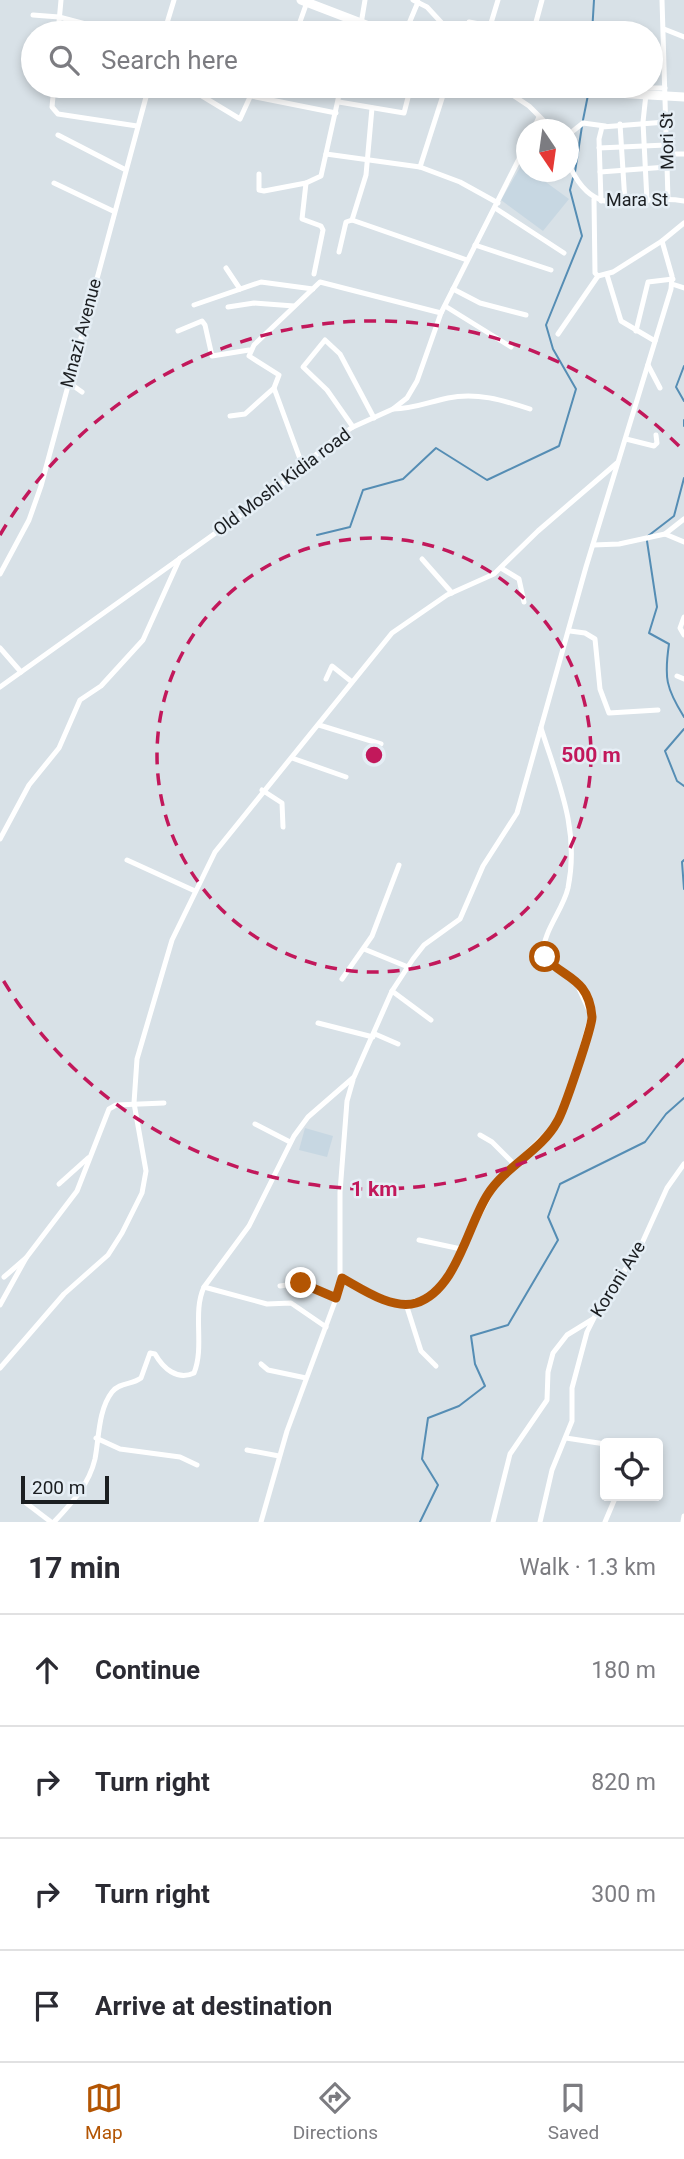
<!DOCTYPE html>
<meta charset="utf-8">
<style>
:root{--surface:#fff;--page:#f2f2f3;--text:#2b2b33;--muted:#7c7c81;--line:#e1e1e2;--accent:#b35503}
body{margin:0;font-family:Roboto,sans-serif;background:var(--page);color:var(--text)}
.controls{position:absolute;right:21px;bottom:21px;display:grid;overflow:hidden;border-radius:7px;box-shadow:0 4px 10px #0003}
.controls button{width:63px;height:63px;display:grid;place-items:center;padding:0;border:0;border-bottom:2px solid var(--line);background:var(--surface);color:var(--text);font:35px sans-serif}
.compass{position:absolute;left:516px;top:119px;width:63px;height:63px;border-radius:50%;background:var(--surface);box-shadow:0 4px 10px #0003;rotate:167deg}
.scale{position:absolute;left:21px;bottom:18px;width:88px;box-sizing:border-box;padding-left:7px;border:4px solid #1b1e21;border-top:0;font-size:19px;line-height:24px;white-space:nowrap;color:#1b1e21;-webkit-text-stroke:5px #e5eef5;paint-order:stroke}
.stop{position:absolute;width:21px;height:21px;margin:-16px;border:5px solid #b35503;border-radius:50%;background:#fff}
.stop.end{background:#b35503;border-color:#fff;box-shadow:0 2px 7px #0008}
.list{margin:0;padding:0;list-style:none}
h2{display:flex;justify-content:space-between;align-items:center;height:91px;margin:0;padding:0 28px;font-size:30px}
h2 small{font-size:23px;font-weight:400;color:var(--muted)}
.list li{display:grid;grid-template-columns:46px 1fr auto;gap:21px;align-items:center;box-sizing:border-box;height:112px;padding:0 28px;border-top:2px solid var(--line)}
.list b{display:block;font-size:26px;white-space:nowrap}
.list em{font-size:23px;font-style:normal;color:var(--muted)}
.icon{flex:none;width:38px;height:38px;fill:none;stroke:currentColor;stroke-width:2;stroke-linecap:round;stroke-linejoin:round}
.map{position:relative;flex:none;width:684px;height:1522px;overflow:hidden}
.search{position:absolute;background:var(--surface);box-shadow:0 4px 10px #0003;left:21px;right:21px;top:21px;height:77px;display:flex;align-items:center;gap:18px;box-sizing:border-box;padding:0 24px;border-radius:38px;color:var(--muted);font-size:26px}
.sheet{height:539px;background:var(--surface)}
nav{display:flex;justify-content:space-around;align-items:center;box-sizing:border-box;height:98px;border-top:2px solid var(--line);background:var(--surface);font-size:19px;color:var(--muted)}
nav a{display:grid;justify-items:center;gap:4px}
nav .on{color:var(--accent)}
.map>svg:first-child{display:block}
.built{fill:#c7d7e2}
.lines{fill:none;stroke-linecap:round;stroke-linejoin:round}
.stream{stroke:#558db4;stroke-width:2}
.minor{stroke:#fff;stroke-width:5}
.highway{stroke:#fff;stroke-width:9}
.route{stroke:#b35503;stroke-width:9}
.ring{fill:none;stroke:#c2185b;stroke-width:3.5;stroke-dasharray:12 9}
.labels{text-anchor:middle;stroke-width:5;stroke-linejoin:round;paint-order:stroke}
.street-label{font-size:18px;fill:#1b1e21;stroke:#e5eef5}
.centre{fill:#c2185b;stroke:#e5eef5;stroke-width:3.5}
.ring-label{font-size:21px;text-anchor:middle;font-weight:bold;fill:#c2185b;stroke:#e5eef5;stroke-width:5;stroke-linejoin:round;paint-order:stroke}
</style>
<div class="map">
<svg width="684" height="1522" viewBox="0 0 684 1522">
<rect width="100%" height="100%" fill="#d8e1e7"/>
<g class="built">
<polygon points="522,164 526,172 532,172 569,199 543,231 501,200"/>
<polygon points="305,1128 333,1136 327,1157 299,1150"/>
</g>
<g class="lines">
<g class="stream">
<polyline points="592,33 594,0"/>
<polyline points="583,120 588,95"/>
<polyline points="575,172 582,126"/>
<polyline points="684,366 676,387 684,401"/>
<polyline points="684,420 684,426"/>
<polyline points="317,535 350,527 363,490 403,479 436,448 487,480 559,446 576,389 553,349 546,325 582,236 570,190 573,178"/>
<polyline points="648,536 674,516 684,478"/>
<path d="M647 541 657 607 649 633 669 644C664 678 666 688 684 717"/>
<polyline points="684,729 665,751 677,781 684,786"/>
<polyline points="684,860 682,862 684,889"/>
<polyline points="420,1522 438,1485 422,1459 428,1418 459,1406 485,1386 475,1364 471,1336 508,1325 558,1240 548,1217 560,1184 645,1142 666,1114 684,1098"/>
</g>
<g class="minor">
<polyline points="413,0 427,7 451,33"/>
<polyline points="662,0 668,199"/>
<polyline points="33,15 59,17 120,33"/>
<polyline points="469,22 490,26"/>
<polyline points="361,24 365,0"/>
<polyline points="664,29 684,37"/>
<polyline points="58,33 61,0"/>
<polyline points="164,33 174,0"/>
<polyline points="296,33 307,2"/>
<polyline points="350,33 352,21"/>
<polyline points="405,33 418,2"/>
<polyline points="488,33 498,0"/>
<polyline points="533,33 542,0"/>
<polyline points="54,86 52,107 58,114 137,126"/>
<polyline points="203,86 202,96 240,119 255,86"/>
<polyline points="499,86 529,106 553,130"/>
<polyline points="646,88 665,88"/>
<polyline points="646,94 643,122 647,201"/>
<polyline points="251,96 336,113"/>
<polyline points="268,99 274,86"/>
<polyline points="339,102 404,113 411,86"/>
<polyline points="620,124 625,202"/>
<polyline points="533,130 539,117"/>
<polyline points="58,135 124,169"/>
<polyline points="568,135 583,123 605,126"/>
<polyline points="599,148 666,145"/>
<polyline points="326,154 420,167 460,182 498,203"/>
<polyline points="666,154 684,154"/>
<path d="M568 162C595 227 633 192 684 201"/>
<polyline points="420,167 446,86"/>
<polyline points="600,172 667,167"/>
<polyline points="259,174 259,190 264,191 306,183 321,176 341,86"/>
<polyline points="54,183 113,211"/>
<polyline points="306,183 302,219 321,226 323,230 314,274"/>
<polyline points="594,199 595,273 598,276 613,272 662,241"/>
<polyline points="601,201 599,139 602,127 666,122"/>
<polyline points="495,208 564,253"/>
<polyline points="352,220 366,175 372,108"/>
<polyline points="475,245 551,270"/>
<polyline points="339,252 346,222 352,220 467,260"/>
<polyline points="226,268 240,289"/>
<polyline points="607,275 621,321 655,341"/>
<polyline points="672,284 684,288"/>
<polyline points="453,289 480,303 526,315"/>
<polyline points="194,305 261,282 313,289"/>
<polyline points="445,306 511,347"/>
<polyline points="228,307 254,303 294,306"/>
<polyline points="178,331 202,321 205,325 212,356 249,350"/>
<polyline points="636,331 648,282 673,279"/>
<polyline points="558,334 598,276"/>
<polyline points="648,365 660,388"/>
<polyline points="68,382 82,392"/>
<path d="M393 409C413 409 429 402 448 398 476 392 503 400 530 409"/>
<polyline points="230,416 245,414 274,388"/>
<polyline points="353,427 327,390 303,367 325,340 340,354 374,418"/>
<polyline points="626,439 654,446 657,443 656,435"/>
<polyline points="303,467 274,388 279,375 249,356 254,345 320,282 441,313"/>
<polyline points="665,534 684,519"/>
<polyline points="593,545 619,544 665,534 684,542"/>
<polyline points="422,559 452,593"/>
<polyline points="501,568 519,579 524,602"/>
<polyline points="0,574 29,520 41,486 149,86"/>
<polyline points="684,617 680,628 684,635"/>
<polyline points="570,631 585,633 595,639 600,689 609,713 658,710"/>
<polyline points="0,648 21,672"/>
<polyline points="677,676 684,679"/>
<polyline points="326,679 332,666 352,682"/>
<polyline points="0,687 273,492 333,440 353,427 393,409 407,398 417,381 441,313 526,145"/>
<polyline points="319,725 381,744"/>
<polyline points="292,758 346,777"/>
<polyline points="262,790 282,803 283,827"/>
<polyline points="0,839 29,785 59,748 80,700 101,686 143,640 180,558"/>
<polyline points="127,860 195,891"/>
<polyline points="364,949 408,967"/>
<polyline points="342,979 372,936 399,865"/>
<polyline points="392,991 431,1020"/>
<polyline points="318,1023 373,1037"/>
<polyline points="375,1034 398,1044"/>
<polyline points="255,1124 290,1142"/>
<polyline points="480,1135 492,1142 514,1164"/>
<polyline points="59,1184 88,1158"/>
<polyline points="419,1240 461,1249"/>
<polyline points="4,1277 26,1258"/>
<path d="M342 1278 387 1300 406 1304 423 1299 439 1286 452 1268 496 1183 557 1123 569 1096 591 1015 575 980 549 962 543 954C543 931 563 910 568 888 580 829 558 782 541 728"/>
<polyline points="280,1286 301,1283 336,1298"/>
<polyline points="204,1287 267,1304 291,1303 326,1327"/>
<polyline points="406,1304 421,1351 436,1366"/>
<polyline points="0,1305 26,1258 77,1191 109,1109 116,1105 164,1103"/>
<polyline points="261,1364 268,1370 306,1378"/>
<polyline points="0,1368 64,1294 108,1255 122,1233 142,1193 146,1171 134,1103 137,1059 172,940 215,852 392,633 447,595 494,574 538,531 617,463"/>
<polyline points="96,1438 120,1449 180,1457 197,1465"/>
<polyline points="566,1438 605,1444"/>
<polyline points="247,1450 279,1456"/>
<polyline points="26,1503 51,1522"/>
<path d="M54 1522C71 1504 89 1485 95 1459 99 1439 98 1410 112 1392 120 1382 132 1385 141 1378L150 1353 155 1354C163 1368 177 1381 194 1373 205 1346 192 1313 204 1287L249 1226 294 1136 308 1117 354 1077 392 991 413 959 424 945 460 919 483 866 517 813 586 567 671 289 672 276 662 241 684 223"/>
<polyline points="261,1522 287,1431 340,1288 340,1192 347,1101 353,1080"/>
<polyline points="493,1522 510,1454 547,1400 548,1372 553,1353 567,1335 593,1319"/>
<polyline points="540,1522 552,1470 572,1421 572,1388 587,1332 603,1300 638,1252 667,1188 684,1164"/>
<polyline points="605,1522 616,1496"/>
<polyline points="683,1522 684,1516"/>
</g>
<g class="highway">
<polyline points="301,0 387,33"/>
<polyline points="557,86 615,93 684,97"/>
</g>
</g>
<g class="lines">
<path class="route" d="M301 1283 336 1298 342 1278C362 1289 392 1310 416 1303 457 1290 467 1226 488 1194 506 1166 541 1151 557 1122 564 1111 592 1027 592 1017 589 977 562 978 545 957"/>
</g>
<g class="ring">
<circle cx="374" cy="755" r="217"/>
<path d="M684 1059A434 434 0 0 1 0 975M0 535A434 434 0 0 1 684 451"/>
</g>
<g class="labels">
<g class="street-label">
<text transform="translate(667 141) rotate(-91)" y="6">Mori St</text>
<text x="637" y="206">Mara St</text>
<text transform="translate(81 333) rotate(-75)" y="6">Mnazi Avenue</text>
<text transform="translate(282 482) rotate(-37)" y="6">Old Moshi Kidia road</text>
<text transform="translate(618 1279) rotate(-58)" y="6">Koroni Ave</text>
</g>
</g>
<circle cx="374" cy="755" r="10" class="centre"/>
<g class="ring-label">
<text x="591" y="762">500 m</text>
<text x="374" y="1196">1 km</text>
</g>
</svg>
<div class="controls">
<button><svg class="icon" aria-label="locate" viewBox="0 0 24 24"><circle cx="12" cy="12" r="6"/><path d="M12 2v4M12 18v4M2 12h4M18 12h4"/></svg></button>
</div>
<svg class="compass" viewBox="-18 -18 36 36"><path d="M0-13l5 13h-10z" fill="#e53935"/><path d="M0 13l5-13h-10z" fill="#7c7c81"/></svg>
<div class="scale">200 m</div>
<div class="stop" style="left:545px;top:957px"></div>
<div class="stop end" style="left:301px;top:1283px"></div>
<div class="search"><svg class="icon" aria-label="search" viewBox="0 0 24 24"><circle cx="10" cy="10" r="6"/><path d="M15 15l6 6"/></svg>Search here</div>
</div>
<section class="sheet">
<h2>17 min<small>Walk · 1.3 km</small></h2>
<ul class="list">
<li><svg class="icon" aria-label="ahead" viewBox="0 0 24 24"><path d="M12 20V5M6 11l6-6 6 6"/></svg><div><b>Continue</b></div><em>180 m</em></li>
<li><svg class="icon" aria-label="right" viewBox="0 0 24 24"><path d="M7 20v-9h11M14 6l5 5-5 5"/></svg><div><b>Turn right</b></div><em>820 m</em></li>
<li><svg class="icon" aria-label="right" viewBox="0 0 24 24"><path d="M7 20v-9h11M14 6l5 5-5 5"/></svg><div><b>Turn right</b></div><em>300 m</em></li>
<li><svg class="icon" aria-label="arrive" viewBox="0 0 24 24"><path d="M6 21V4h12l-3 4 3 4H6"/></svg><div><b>Arrive at destination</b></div></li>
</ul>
</section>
<nav>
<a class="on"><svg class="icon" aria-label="map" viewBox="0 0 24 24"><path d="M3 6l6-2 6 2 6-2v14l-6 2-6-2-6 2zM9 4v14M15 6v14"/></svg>Map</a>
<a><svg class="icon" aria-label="directions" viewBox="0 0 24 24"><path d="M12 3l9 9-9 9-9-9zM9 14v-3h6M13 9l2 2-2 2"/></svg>Directions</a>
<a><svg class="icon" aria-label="saved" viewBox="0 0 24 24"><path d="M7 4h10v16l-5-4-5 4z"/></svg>Saved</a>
</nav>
